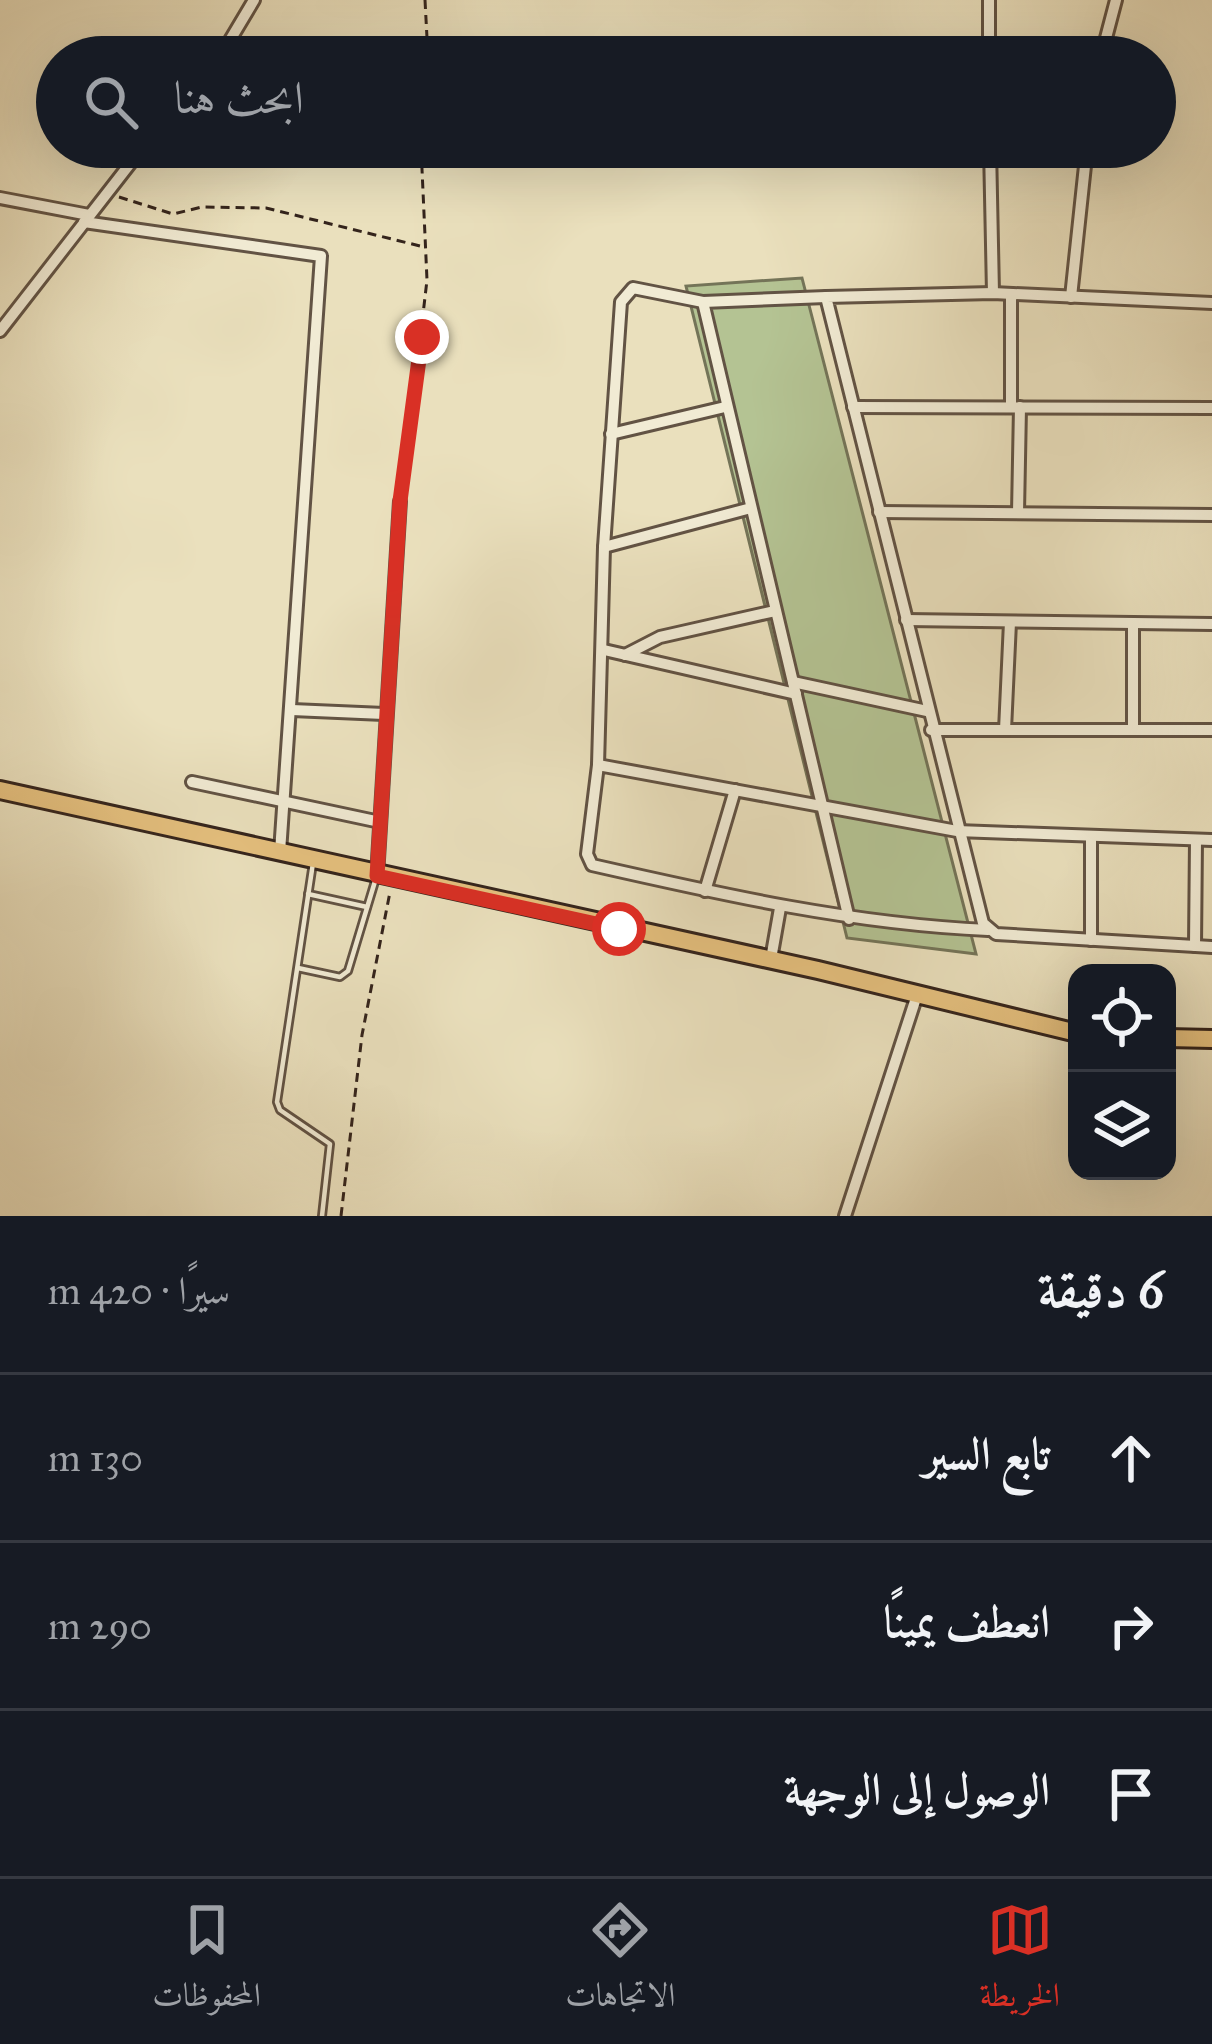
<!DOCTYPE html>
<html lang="ar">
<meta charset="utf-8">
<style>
:root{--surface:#171b24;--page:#242831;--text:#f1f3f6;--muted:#9ea1a6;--line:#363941;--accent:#d93025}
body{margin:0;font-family:"IM FELL Great Primer",Amiri,serif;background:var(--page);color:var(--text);direction:rtl}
.controls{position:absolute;right:36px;bottom:36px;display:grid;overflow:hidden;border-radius:24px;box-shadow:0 12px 48px #0002}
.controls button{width:108px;height:108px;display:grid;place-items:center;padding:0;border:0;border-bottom:3px solid var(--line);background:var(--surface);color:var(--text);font:60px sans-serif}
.stop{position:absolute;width:36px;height:36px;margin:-27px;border:9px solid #d93025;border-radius:50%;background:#fff}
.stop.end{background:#d93025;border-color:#fff;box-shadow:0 3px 12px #0008}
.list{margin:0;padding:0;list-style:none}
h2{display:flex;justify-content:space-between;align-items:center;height:156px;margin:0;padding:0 48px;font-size:51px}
h2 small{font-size:39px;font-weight:400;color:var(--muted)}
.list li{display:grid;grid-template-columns:78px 1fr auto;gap:36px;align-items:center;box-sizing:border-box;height:168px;padding:0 48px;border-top:3px solid var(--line)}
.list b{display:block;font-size:45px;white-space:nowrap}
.list em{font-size:39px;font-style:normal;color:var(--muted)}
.icon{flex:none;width:66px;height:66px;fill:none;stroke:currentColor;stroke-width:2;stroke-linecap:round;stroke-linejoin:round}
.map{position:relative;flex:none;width:1212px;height:1216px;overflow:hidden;direction:ltr}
.search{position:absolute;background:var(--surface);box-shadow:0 12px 48px #0002;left:36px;right:36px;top:36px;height:132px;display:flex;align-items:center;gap:30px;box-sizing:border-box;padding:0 42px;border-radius:66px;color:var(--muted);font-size:45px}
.sheet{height:660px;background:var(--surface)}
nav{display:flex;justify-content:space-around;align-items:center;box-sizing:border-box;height:168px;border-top:3px solid var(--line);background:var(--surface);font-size:33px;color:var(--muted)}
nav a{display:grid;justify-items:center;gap:6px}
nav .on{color:var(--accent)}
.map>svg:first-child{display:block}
.green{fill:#b4c393;stroke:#747458;stroke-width:3}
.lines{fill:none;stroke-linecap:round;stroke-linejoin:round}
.lane-casing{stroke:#625344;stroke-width:10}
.street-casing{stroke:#625344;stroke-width:16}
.primary-casing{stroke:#34241c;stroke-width:22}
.path{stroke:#34241c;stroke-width:3;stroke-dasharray:9 6;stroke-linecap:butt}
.lane{stroke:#f1ebd4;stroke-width:4.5}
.street{stroke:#f1ebd4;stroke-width:10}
.primary{stroke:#e5c07e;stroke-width:16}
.route{stroke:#d93025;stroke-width:15}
</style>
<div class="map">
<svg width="1212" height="1216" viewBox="0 0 1212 1216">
<rect width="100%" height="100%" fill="#eae0bd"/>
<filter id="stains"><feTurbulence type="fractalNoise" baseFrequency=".00167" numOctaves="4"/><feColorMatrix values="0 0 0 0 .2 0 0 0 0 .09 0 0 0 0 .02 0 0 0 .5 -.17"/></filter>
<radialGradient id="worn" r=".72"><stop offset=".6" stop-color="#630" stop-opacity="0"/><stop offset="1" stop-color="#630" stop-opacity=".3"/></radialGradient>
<polygon class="green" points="802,278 976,954 847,938 686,286"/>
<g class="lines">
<defs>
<g id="lane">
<polyline points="313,863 277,1102 280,1110 330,1144 322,1216"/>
<polyline points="308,894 367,907"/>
<polyline points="298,968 340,977 348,971 376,878"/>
</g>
<g id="street">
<polyline points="220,57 254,0"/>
<polyline points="989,57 989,0"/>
<polyline points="1101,57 1116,0"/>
<polyline points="990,147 993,293"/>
<polyline points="0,198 89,215"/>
<polyline points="84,222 321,256 280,852"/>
<polyline points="1011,294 1011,407"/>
<polyline points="826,297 703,302 849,919"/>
<polyline points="1071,297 1087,147"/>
<polyline points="1212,303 993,293 826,297 983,923 996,934 1212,947"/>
<polyline points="0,331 143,147"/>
<polyline points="853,407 1212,408"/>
<polyline points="611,434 725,407"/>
<polyline points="879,512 1212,515"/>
<polyline points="1018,513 1020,407"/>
<polyline points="604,547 751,508"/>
<polyline points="906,620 1212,624"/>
<polyline points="1133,623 1133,730"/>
<polyline points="604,650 796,694"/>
<polyline points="625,655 660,637 775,611"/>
<polyline points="793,682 927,711"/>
<polyline points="292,710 384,714"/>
<polyline points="931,730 1212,730"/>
<polyline points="1005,730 1010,622"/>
<polyline points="598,765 604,547 621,302 633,288 703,302"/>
<polyline points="192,782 380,822"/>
<polyline points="1091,838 1091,940"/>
<polyline points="377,876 400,501"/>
<polyline points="705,891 735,790"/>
<path d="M988 930C852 924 724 895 592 865L587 854 598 765 957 831 1212 840"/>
<polyline points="1195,946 1196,840"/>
<polyline points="771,959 780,908"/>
<polyline points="845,1216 917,995"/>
</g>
<g id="primary">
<polyline points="0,790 818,970 1077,1033"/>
<polyline points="1167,1038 1212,1039"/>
</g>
</defs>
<use href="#lane" class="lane-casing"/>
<use href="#street" class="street-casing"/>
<use href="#primary" class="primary-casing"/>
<g class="path">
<polyline points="425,0 428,57"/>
<polyline points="119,197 173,214 202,207 266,208 420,246"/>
<polyline points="403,487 427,280 421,147"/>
<polyline points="341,1216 362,1035 390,892"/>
</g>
<use href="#lane" class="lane"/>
<use href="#street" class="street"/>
<use href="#primary" class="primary"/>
</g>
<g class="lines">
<polyline class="route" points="422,337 400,501 377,876 619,929"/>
</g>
<rect width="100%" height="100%" filter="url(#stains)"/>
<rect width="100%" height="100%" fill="url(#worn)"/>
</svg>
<div class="controls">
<button><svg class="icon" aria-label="locate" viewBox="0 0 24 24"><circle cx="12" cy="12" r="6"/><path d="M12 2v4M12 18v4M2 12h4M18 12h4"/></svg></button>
<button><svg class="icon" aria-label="layers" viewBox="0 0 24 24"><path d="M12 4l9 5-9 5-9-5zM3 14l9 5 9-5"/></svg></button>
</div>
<div class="stop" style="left:619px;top:929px"></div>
<div class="stop end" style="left:422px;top:337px"></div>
<div class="search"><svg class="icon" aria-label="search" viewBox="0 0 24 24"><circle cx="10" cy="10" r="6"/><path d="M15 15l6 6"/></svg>ابحث هنا</div>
</div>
<section class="sheet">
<h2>6 دقيقة<small>سيرًا · 420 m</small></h2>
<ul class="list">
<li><svg class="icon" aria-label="ahead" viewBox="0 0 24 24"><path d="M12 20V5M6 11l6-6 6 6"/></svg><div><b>تابع السير</b></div><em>130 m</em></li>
<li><svg class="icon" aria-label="right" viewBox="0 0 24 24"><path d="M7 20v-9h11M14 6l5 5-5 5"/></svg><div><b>انعطف يمينًا</b></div><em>290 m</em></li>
<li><svg class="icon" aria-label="arrive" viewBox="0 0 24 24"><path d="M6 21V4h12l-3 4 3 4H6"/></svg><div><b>الوصول إلى الوجهة</b></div></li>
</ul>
</section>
<nav>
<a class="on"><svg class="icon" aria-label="map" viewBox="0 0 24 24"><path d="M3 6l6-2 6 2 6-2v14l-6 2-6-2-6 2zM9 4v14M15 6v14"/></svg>الخريطة</a>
<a><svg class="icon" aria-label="directions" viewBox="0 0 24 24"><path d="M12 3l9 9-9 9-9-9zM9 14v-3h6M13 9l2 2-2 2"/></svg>الاتجاهات</a>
<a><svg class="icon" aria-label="saved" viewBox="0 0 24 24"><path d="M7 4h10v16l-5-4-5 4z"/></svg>المحفوظات</a>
</nav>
